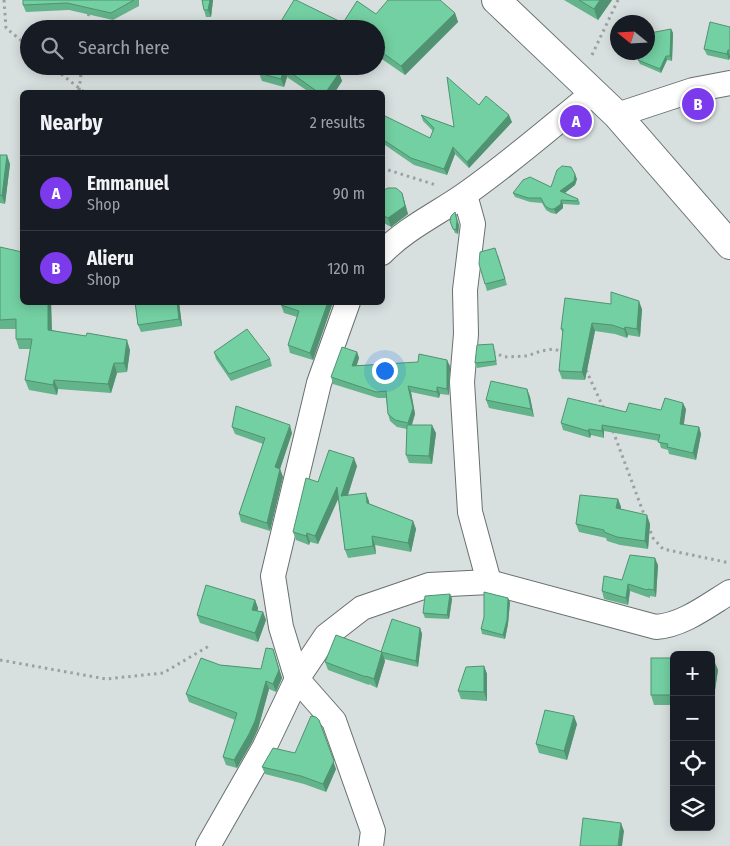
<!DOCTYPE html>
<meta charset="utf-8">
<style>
:root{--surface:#171b24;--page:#20242c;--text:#f1f3f6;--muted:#9ea1a6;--line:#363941;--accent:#7c3aed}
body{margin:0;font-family:"Fira Sans Condensed",sans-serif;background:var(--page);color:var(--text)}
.controls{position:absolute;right:15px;bottom:15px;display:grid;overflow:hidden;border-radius:8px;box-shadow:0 2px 12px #0003}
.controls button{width:45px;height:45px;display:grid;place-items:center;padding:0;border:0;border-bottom:1px solid var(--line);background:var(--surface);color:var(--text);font:25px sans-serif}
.compass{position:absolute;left:610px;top:15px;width:45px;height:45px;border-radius:50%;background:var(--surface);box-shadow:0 2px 12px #0003;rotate:288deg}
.you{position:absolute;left:384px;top:370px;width:18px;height:18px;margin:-12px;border:4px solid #fff;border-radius:50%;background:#1a73e8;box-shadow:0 0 0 8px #1a73e833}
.badge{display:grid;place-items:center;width:32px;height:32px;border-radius:50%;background:var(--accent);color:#fff;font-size:16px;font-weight:700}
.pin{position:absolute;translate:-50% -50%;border:2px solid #fff;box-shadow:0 1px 5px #0006}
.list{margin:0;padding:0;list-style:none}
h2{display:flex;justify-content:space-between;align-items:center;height:65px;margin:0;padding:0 20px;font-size:21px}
h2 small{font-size:16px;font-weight:400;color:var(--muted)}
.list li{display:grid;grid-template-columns:32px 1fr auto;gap:15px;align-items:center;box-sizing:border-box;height:75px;padding:0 20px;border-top:1px solid var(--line)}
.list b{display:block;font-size:19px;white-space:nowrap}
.list p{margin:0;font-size:16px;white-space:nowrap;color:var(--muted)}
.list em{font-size:16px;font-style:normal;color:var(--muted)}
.icon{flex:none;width:28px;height:28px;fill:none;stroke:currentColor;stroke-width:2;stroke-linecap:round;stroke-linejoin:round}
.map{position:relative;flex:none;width:730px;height:846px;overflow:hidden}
.search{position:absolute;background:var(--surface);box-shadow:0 2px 12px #0003;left:20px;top:20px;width:365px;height:55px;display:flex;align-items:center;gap:12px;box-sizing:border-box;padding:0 18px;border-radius:28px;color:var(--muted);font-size:19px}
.panel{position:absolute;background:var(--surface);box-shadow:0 2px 12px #0003;left:20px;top:90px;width:365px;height:215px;border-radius:8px}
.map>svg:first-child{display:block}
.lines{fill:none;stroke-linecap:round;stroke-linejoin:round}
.street-casing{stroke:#697070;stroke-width:26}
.secondary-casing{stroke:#697070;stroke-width:30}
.path{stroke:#9ba1a1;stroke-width:3;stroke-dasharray:2.5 4;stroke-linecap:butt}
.street{stroke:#fff;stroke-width:24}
.secondary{stroke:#fff;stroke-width:28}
.wall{fill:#63b38b}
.shaded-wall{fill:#509271}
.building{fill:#73d0a2;stroke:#509271}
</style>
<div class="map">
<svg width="730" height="846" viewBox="0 0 730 846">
<rect width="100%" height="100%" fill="#d8e0df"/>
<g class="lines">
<defs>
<g id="street">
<polyline points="617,115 693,90 730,83"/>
<polyline points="465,195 473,224 465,290 466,334 462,382 470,512 489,582"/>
<path d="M382 253C406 228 439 213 467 193 511 162 551 127 593 93"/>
<polyline points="348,302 319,383 273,576 281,627 297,679 334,721 373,831 371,846"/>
<path d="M208 846 264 748 297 679 326 636 362 608 429 585 489 582 656 627C683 625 707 606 730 592"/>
</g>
<polyline id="secondary" points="496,0 617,115 730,245"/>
</defs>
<use href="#street" class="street-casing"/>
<use href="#secondary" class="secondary-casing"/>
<g class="path">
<polyline points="4,0 6,28 29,47"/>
<polyline points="87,29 89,11"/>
<polyline points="592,55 618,0"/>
<polyline points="51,66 84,92"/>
<polyline points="79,90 82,66"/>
<polyline points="382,168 436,185"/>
<polyline points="493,352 504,357 527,356 541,351 553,349 564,352"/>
<polyline points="586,370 604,409"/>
<polyline points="613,431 645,517"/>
<polyline points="648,525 653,538 663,549 730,563"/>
<polyline points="0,660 106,679 163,673 209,646"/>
</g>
<use href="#street" class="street"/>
<use href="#secondary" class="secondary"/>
</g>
<g class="wall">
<polygon points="23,0 139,0 139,6 113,20 69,10 26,12 23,5"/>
<polygon points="202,0 213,0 211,17 206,17 204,10"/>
<polygon points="564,0 612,0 598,20"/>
<polygon points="455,13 458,22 405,75 376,55 376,29 282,29 280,23 343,23 376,14"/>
<polygon points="730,27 730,57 729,60 707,55 704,49"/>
<polygon points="671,29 673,33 672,61 667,60 661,73 640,64 638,60"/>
<polygon points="261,66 339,73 342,81 335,92 309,92 287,77 284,87 262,81 259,73"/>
<polygon points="479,105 512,122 469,168 455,154 447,175 414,165 382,143 382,122 430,138 433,131 423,121 421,115 454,127"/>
<polygon points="0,155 10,164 5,204 0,203"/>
<polygon points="577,179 575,185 565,193 578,199 580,203 579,205 563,204 563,208 556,214 551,213 546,210 542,203 530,202 515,197 513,193 551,187"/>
<polygon points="382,191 402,193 408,214 391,227 382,222"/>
<polygon points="450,221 459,225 458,234 455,233"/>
<polygon points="0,247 22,302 51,302 52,330 130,350 127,372 117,373 111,393 58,389 57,395 29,390 25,380 31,349 19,349 16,339 16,329 0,329"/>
<polygon points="498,255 507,285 487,291 485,284"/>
<polygon points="135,302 179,302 182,326 141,332 138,325"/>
<polygon points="278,302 333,302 313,360 290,353 288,345 297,317 284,313 281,305 283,304"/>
<polygon points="642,309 640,337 628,335 627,338 615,334 595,331 585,380 562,379 559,371 563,334 561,329"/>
<polygon points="494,348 497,365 477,368 475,363"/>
<polygon points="214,352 270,359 272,366 231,381 216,359"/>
<polygon points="357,352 359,358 357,365 450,366 449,395 440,394 439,398 411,392 415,414 412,425 436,433 432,464 409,463 406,455 407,429 397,427 390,421 388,414 386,398 378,398 333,384 331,377"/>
<polygon points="527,389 530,397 534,417 489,408 486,400"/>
<polygon points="686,409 683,425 699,427 701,434 696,460 669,454 668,450 661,448 659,441 604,431 604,438 591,435 590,438 563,430 561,423 626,412"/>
<polygon points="232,427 292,433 280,469 283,477 270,531 241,522 239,514 263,444 235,434"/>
<polygon points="357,466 348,495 369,501 369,504 413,521 416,529 411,552 375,545 376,554 348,558 345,550 338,498 318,544 310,542 309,545 296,540 293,532 318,482"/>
<polygon points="618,499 621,507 621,509 650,524 648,549 620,545 607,541 606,538 579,532 576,524"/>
<polygon points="658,565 656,597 650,596 650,598 630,591 628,605 604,599 602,591 622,580"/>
<polygon points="450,594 452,599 449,619 425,618 423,613"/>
<polygon points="255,600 258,608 258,611 263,612 266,620 258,642 200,623 197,615"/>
<polygon points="510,602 508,624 505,639 482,634 481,629"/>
<polygon points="420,628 422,634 418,667 384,659 385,661 377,688 369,684 369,685 328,670 325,662 381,652"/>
<polygon points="273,649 282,678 276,692 269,689 258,729 252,742 237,768 226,765 223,757 235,720 189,702 186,694 220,665 261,669"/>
<polygon points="674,658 674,705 654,705 651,695"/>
<polygon points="711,659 718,670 715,690 715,727 711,727"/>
<polygon points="484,666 487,674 487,701 461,699 458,691"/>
<polygon points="577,724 567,760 539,753 536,744"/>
<polygon points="262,767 336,769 326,792 304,784 265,774"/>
</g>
<g class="shaded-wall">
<polygon points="210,0 213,0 211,17 208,10"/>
<polygon points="600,0 612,0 598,20 594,9"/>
<polygon points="455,13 458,22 405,75 401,66"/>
<polygon points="671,29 673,33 672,61 670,56"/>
<polygon points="728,50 730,57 729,60 727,54"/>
<polygon points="666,56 667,60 661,73 660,69"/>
<polygon points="284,68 287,77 284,87 281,79"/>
<polygon points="339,73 342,81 335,92 326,92"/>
<polygon points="509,115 512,122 469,168 467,162"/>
<polygon points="453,147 455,154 447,175 444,169"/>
<polygon points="7,155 10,164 5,204 2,196"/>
<polygon points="575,174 577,179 575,185 562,195 560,191"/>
<polygon points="402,193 408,214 391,227 388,218"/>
<polygon points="561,200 563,204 563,208 556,214 554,209"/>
<polygon points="455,212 459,225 458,234 456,230"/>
<polygon points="639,301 642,309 640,337 637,329"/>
<polygon points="48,302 51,302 52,339 48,330"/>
<polygon points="177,302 179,302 182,326 179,319"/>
<polygon points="328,302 333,302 313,360 310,353"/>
<polygon points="592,323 595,331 585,380 582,372"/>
<polygon points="625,327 628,335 627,338 624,329"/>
<polygon points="127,340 130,350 127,372 124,363"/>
<polygon points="357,352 359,358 354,372 352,366"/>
<polygon points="447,360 450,366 449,395 447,389"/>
<polygon points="114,363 117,373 111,393 108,384"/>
<polygon points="54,380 58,389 57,395 53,385"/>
<polygon points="408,386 411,392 415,414 410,430 408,423"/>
<polygon points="437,387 440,394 439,398 437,392"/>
<polygon points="527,389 530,397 534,417 531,409"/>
<polygon points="683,403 686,409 683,431 680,424"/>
<polygon points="290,425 292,433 280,469 283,477 270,531 267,523 275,467"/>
<polygon points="432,425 436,433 432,464 429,456"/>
<polygon points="602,425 604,431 604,438 602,431"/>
<polygon points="699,427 701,434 696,460 693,453"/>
<polygon points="589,429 591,435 590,438 588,431"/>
<polygon points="354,458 357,466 345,504 341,496"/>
<polygon points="337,487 340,495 318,544 315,536"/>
<polygon points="366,493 369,501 370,511 367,503"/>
<polygon points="618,499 621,507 620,516 616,508"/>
<polygon points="647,515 650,524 648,549 645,541"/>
<polygon points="413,521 416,529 411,552 408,543"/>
<polygon points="307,533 310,542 309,545 306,536"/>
<polygon points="372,536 375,545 376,554 373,546"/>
<polygon points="655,558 658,565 656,597 654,590"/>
<polygon points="628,584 630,591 628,605 626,598"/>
<polygon points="450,594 452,599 449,619 447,615"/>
<polygon points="508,598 510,602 508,624 505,639 503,635"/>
<polygon points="255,600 258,608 255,618 252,610"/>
<polygon points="263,612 266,620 258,642 255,633"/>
<polygon points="420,628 422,634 418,667 416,661"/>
<polygon points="273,649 282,678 276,692 273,684"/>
<polygon points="382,652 385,661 377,688 374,679"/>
<polygon points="712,659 713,664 714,660 718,670 715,690 715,727 711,718"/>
<polygon points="484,666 487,674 487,701 484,692"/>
<polygon points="266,681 269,689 258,729 252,742 237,768 234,760"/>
<polygon points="574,716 577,724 567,760 564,751"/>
<polygon points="319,720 336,769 326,792 323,784"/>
<polygon points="621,823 624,831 622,846 618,846"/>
</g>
<g class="building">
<polygon points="23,0 134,0 111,13 67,3 23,5"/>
<polygon points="202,0 210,0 208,10 204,10"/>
<polygon points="294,0 296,0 343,23 357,1 376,14 388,0 440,0 455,13 401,66 376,48 376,29 307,29 280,23"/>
<polygon points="579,0 600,0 594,9"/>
<polygon points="710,22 730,27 730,50 728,50 727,54 704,49"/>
<polygon points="671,29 670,56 666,56 660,69 638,60 642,52 648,52 648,39 650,33"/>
<polygon points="261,66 330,66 339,73 326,92 318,92 284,68 281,79 259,73"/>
<polygon points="447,77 479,105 486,96 509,115 467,162 453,147 444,169 411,158 382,139 382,122 385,116 430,138 434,128 421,115 454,127"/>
<polygon points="0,155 7,155 2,196 0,195"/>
<polygon points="562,166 571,167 575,174 574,181 560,191 578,199 577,201 561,200 561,204 554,209 550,209 545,206 541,198 528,198 513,193 523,180 530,177 551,187 557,170"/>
<polygon points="388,188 396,188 402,193 405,206 388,218 382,215 382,191"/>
<polygon points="455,212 457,221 456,230 453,229 450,221 451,216"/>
<polygon points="0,247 22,252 22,302 48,302 48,330 86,336 87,333 127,340 124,363 114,363 108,384 54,380 53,385 25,380 32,339 16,339 16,319 0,320"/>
<polygon points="495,248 505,279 485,284 479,264 480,252"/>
<polygon points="611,292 639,301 637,329 625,327 624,329 612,325 592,323 582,372 559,371 563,329 561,329 565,298 611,304"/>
<polygon points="135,302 177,302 179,319 138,325"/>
<polygon points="285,302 328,302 310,353 288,345 299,311 281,305"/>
<polygon points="247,329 270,359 229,374 214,352"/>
<polygon points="493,344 496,361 475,363 477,345"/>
<polygon points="342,347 357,352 352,366 418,362 419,354 447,360 447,389 437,387 437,392 408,386 413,408 408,423 395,420 388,414 386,391 376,392 331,377"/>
<polygon points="491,381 527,389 531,409 486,400"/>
<polygon points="568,398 626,412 629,403 661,410 665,398 683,403 680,424 699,427 693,453 667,447 668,444 658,442 660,435 602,425 602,431 589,429 588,431 561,423"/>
<polygon points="236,406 290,425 275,467 280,469 267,523 239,514 265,438 232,427"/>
<polygon points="407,425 432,425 429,456 406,455"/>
<polygon points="329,450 354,458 341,496 366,493 367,503 413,521 408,543 372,536 373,546 345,550 337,487 315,536 307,533 306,536 293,532 306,478 318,482"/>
<polygon points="580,495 618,499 616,508 647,515 645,541 617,537 604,532 604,530 576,524"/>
<polygon points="630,555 655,558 654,590 648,589 647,590 628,584 626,598 602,591 604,576 622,580"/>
<polygon points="206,585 255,600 252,610 263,612 255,633 197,615"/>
<polygon points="484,592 508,598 507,620 503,635 481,629 484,617"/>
<polygon points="450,594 447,615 423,613 425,596"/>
<polygon points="392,619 420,628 416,661 381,652"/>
<polygon points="336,635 382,652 374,679 366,676 366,677 325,662"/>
<polygon points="266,648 273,649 279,670 273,684 266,681 255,721 249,734 234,760 223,757 237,713 186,694 201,658 220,665 261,669"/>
<rect x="651" y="658" width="23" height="37"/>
<polygon points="711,659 712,660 714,660 711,680 711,698"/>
<polygon points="484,666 484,692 458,691 466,667"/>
<polygon points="545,710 574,716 564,751 536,744"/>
<polygon points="311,716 316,717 319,720 334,761 323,784 301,776 262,767 273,748 295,753"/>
<polygon points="583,818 621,823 618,846 580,846"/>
</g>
</svg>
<div class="controls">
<button>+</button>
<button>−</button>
<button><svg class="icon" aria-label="locate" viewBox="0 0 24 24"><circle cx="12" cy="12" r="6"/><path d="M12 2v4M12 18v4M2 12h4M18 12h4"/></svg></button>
<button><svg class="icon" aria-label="layers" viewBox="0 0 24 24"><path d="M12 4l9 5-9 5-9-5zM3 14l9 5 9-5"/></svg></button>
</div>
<svg class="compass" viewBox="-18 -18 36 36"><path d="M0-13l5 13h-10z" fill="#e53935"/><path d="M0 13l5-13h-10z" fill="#9ea1a6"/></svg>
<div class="you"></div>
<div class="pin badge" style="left:576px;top:121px">A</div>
<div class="pin badge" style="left:698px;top:104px">B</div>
<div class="search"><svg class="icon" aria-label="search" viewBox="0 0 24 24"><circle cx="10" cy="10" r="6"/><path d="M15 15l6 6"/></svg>Search here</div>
<section class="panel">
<h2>Nearby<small>2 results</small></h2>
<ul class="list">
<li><span class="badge">A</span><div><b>Emmanuel</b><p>Shop</p></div><em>90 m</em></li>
<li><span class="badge">B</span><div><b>Alieru</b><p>Shop</p></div><em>120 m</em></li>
</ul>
</section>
</div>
